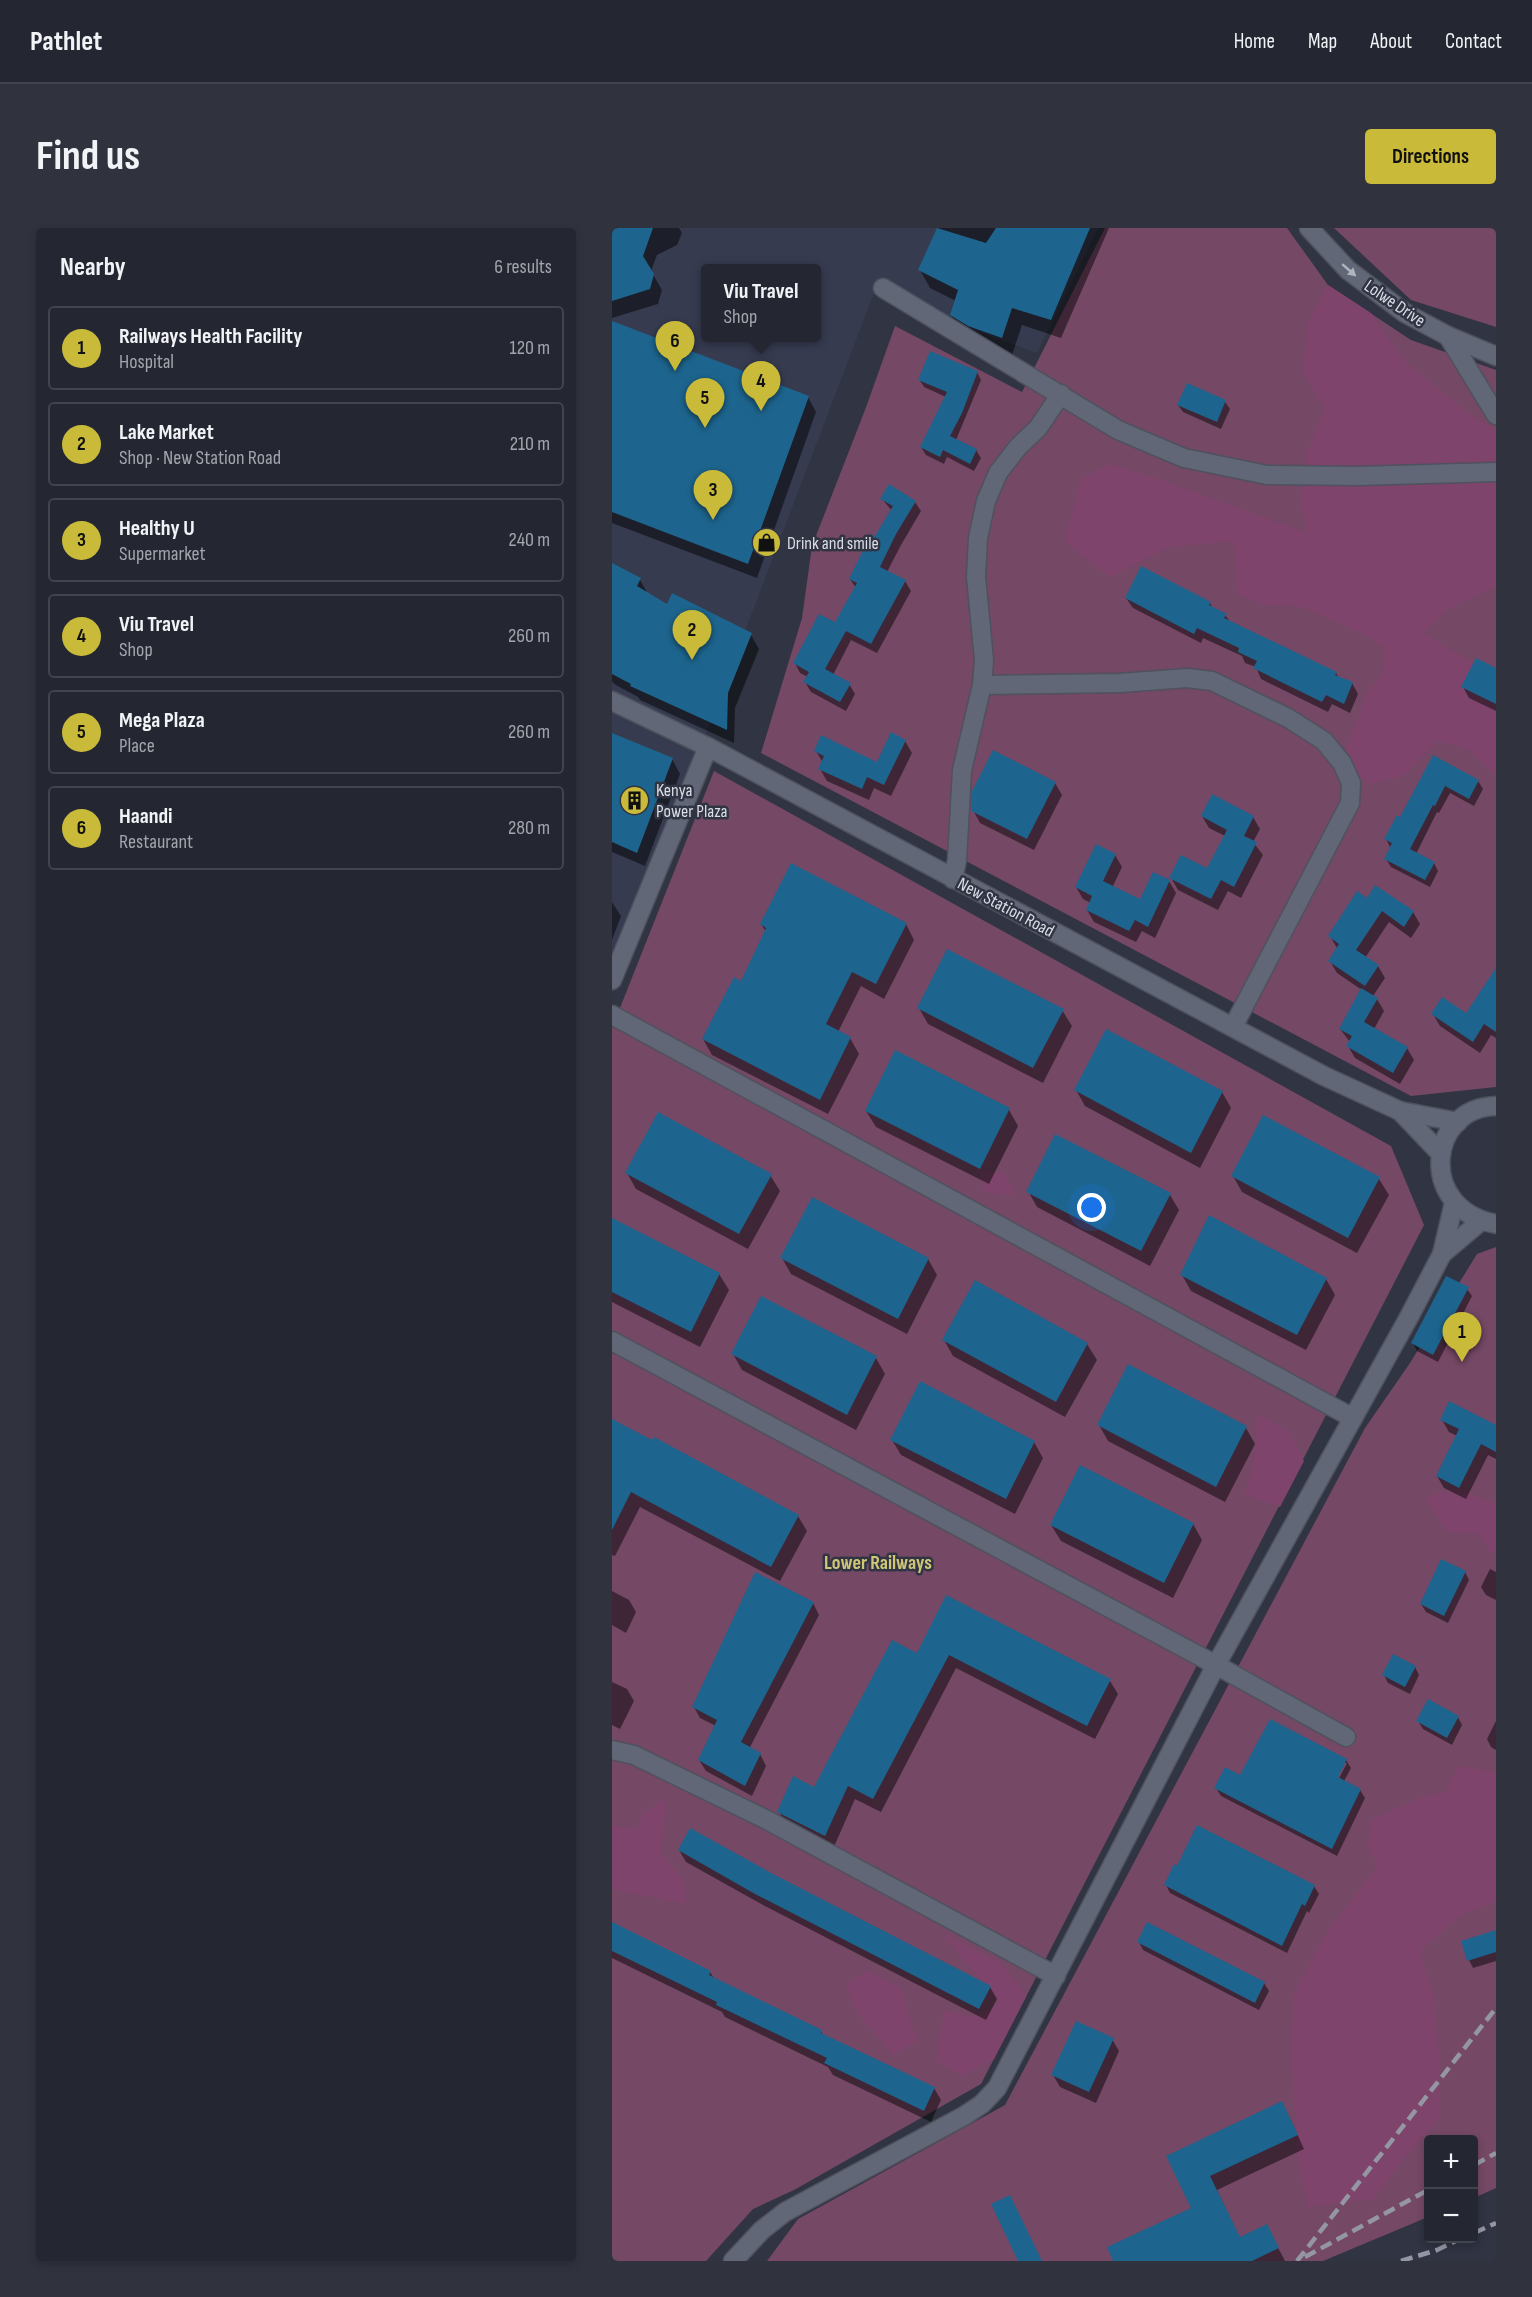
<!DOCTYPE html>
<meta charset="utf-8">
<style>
:root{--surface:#242732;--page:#30333e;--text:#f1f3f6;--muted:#a3a5ac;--line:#41444d;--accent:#caba3a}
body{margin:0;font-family:"Sofia Sans Condensed",sans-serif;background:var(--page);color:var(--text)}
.controls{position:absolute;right:18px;bottom:18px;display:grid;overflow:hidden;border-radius:6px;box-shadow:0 3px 9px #0003}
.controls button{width:54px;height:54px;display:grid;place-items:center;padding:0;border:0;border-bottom:2px solid var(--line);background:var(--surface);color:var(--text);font:30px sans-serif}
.you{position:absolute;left:480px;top:980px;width:21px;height:21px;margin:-15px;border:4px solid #fff;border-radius:50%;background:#1a73e8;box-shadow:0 0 0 9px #1a73e833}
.badge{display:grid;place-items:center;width:39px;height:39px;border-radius:50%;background:var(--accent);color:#111;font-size:20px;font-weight:700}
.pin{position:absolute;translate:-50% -50px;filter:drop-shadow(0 2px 3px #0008)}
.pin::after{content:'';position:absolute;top:32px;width:21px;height:18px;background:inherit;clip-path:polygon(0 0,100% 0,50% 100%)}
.popup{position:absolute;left:89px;top:36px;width:120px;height:78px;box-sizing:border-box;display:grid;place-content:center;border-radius:6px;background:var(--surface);filter:drop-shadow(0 2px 4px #0005);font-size:20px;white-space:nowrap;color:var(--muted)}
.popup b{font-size:22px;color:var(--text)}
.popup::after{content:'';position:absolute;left:50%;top:100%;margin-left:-12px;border:12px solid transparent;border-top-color:var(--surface)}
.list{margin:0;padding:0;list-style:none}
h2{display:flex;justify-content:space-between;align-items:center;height:78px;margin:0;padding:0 24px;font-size:26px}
h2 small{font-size:20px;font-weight:400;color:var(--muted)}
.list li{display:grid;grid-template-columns:39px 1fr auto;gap:18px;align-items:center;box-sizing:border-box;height:84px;margin:0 12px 12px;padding:0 12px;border:2px solid var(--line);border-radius:6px}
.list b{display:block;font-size:22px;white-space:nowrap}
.list p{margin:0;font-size:20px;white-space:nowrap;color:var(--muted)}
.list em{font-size:20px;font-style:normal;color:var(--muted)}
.map{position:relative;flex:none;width:884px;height:2033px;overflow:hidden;border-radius:6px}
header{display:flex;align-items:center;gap:36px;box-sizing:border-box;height:84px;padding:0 30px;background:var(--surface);border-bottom:2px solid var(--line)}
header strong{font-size:28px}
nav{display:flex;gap:33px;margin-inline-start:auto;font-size:21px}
.intro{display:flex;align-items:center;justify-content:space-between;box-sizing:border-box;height:144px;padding:0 36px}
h1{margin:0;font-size:42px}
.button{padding:15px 27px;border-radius:6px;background:var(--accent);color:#111;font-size:21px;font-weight:700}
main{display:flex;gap:36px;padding:0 36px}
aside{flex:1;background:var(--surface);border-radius:6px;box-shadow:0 3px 9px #0003}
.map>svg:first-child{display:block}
.built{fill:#363b50;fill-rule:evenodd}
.green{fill:#754865}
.forest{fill:#7f446b}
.shadow{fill:#0007;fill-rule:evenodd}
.building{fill:#1d658e}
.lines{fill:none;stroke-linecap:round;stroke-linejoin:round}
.street-casing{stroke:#4e525e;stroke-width:21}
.street{stroke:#626777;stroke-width:18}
.rail{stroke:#9497a3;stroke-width:4.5;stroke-dasharray:12 6;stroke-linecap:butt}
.oneway{fill:#b0b4bf}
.labels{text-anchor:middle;stroke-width:5;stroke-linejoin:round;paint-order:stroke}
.street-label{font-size:18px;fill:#dadde6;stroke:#303443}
.poi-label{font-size:18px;fill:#dadde6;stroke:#303443;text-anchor:start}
.neighbourhood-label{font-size:20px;font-weight:bold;fill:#d0c678;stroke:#303443}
</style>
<header>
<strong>Pathlet</strong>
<nav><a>Home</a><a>Map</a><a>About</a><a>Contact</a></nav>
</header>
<div class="intro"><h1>Find us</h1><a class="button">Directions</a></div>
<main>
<aside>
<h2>Nearby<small>6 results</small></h2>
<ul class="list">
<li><span class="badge">1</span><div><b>Railways Health Facility</b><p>Hospital</p></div><em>120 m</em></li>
<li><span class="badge">2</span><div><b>Lake Market</b><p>Shop · New Station Road</p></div><em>210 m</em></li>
<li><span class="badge">3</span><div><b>Healthy U</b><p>Supermarket</p></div><em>240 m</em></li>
<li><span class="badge">4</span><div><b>Viu Travel</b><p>Shop</p></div><em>260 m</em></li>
<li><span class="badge">5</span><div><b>Mega Plaza</b><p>Place</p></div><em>260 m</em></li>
<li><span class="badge">6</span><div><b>Haandi</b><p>Restaurant</p></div><em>280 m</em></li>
</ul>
</aside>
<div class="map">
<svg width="884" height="2033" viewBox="0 0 884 2033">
<rect width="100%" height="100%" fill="#303443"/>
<path class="built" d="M0 0H486L425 125 262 65 0 752ZM94 40H204V110H94Z"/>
<g class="green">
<polygon points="493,0 675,0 716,57 799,112 884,142 884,859 799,868 149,525 190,390 200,318 253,182 283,98 410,164"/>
<polygon points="722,0 884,0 884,99 799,72"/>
<polygon points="102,543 779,918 812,997 369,1856 182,1962 141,1981 94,2033 4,2033 0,2032 0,800"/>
<polygon points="884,1019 884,1960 862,1970 862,1912 816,1912 816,1989 711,2033 155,2033 186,1991 393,1877 753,1200 798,1135 865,1026"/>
</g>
<g class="forest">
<polygon points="716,57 759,85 793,134 860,188 884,201 884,358 836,381 811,405 884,449 884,547 856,521 825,513 791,548 757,556 730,535 755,464 770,447 773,421 756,408 691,379 650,376 626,366 622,313 557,319 498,349 452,313 470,250 498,236 552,253 695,305 689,275 694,226 713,182 690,142 697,92"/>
<polygon points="368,941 393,946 403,967 371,964"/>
<polygon points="645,1186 676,1203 692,1233 668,1279 633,1267 642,1234"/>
<polygon points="847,1260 884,1276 884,1324 879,1324 866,1306 834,1303 813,1269"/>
<polygon points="845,1538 884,1544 884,1673 849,1687 808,1723 821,1767 828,1834 828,1889 791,1932 762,1971 696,1979 685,1928 680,1830 681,1768 712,1709 765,1638 756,1615 759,1592 810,1569 835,1564"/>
<polygon points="54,1570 49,1625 72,1653 74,1676 0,1661 0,1598 24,1601 33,1584"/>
<polygon points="329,1705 386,1733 415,1767 382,1831 350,1848 324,1833 332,1783 364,1789 387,1774"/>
<polygon points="254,1743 288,1759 305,1813 282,1827 246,1786 234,1757"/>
</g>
<g class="shadow">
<polygon points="0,0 67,0 70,5 65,17 45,27 39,43 50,62 46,76 0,90"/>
<polygon points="327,0 497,0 449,110 410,97 400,127 368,116 350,105 339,87 344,73 318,60 308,42"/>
<polygon points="0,95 196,169 204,184 145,350 0,295"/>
<polygon points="365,144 369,152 344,212 364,222 369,230 362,243 335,229 332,236 314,227 309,219 334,169 312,159 307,151"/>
<polygon points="575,157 613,174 618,181 609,201 571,184 566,177"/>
<polygon points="270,271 303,274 309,283 289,317 275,344 293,353 299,363 265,425 239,412 221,447 237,456 243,466 234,483 199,464 193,454 196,449 188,445 183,435 224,396 244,360 238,351 280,283"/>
<polygon points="0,337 28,352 36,366 56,378 139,407 147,421 123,480 122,515 28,472 26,469 2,456 0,453"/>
<polygon points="514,370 598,375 601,381 613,387 618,394 724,445 727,450 740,455 746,466 738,485 720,476 716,484 649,451 644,439 633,435 630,428 591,410 589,415 521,380"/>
<polygon points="884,442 884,483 857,470 851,459"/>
<polygon points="0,506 60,531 68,546 33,638 0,624"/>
<polygon points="293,513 300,525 279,568 262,560 257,572 215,553 208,541 211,535 204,523 265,536"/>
<polygon points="822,529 866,553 871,561 862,578 838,565 827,585 825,584 804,626 822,635 826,643 818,659 779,639 774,631 778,619 774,611 789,591"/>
<polygon points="443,555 450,567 422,622 368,595 361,582"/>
<polygon points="590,588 641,589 648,601 641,614 651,627 629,670 616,663 606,682 566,662 559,650 596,642 613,608 597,600"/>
<polygon points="503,627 510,639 500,660 529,673 557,653 564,665 543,710 530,703 524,714 482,694 475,682 479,675 471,671 464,659"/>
<polygon points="755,672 801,684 808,696 799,710 777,694 753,730 766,738 773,750 761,768 765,771 772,783 762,801 795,820 802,832 788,856 743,830 736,818 738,814 728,801 750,762 725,745 718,733 725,720 718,708"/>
<polygon points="0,674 9,688 0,712"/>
<polygon points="149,696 294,696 302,712 272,771 249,758 226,804 238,810 247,826 216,886 100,827 91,811 129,755 154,704"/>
<polygon points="884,749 884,810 879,807 868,825 828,798 821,786 855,787"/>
<polygon points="307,780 450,782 460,798 431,855 316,796"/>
<polygon points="464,862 610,864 619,880 588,940 473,878"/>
<polygon points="397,882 406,898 377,956 264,899 254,883"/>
<polygon points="652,889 767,951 777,967 745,1025 630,964 621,948"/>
<polygon points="15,945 158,947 168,963 136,1021 24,961"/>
<polygon points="416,963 558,967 567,982 538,1038 425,979"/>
<polygon points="0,991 107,1046 117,1062 88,1119 0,1074"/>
<polygon points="170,1030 316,1031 325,1047 295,1106 179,1046"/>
<polygon points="570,1047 714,1051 723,1067 694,1122 579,1063"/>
<polygon points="855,1061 860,1068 826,1134 805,1123 801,1115"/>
<polygon points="332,1112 475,1116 485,1132 453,1189 341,1128"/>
<polygon points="121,1126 264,1130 273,1146 244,1202 130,1142"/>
<polygon points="830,1192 884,1199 884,1231 876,1227 854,1271 832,1260 825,1248 845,1208 837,1204"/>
<polygon points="0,1193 186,1288 195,1303 168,1353 28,1279 3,1328 0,1327"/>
<polygon points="487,1197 634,1200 643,1216 613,1274 496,1213"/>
<polygon points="280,1212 422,1214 431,1230 403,1286 289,1227"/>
<polygon points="581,1296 590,1312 561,1370 449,1313 439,1297"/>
<polygon points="878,1341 884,1344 884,1372 874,1367 869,1359"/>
<polygon points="853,1344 857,1352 836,1395 814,1384 809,1376"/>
<polygon points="0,1363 17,1372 24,1384 14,1405 0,1397"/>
<polygon points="335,1369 498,1453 506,1466 483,1511 344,1440 269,1584 243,1571 221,1621 175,1597 167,1584 203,1561 305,1427"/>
<polygon points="201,1375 207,1387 137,1521 148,1526 154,1538 140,1568 94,1543 87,1532 104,1498 88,1490 82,1479"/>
<polygon points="803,1439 807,1447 798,1466 776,1455 772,1447"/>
<polygon points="0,1454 15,1461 22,1473 8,1501 0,1497"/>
<polygon points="846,1489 850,1497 840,1517 811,1501 806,1493"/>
<polygon points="884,1493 884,1522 879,1519 875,1511"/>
<path d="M734 1532 739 1540 732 1553 748 1562 753 1570 725 1628 609 1568 604 1560 629 1549ZM732 1535H735L724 1556 722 1555Z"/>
<polygon points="67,1622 158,1647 378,1759 385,1771 374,1792 151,1677 74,1634"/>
<polygon points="554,1657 702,1658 707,1666 697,1685 695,1683 675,1725 558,1665"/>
<polygon points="0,1696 98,1744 103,1752 209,1803 212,1809 322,1860 329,1872 319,1894 221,1847 216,1839 113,1789 110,1784 0,1730"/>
<polygon points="884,1703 884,1733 861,1740 857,1732"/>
<polygon points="527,1714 652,1755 657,1763 647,1782 531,1722"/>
<polygon points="500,1811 507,1823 484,1875 448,1859 441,1847"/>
<polygon points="677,1888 692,1921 605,1962 628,2011 662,2012 673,2033 503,2033 581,1981 556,1928"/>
</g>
<g class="building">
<polygon points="0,0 41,0 31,28 42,46 38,61 0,73"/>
<polygon points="325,0 374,15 384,0 478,0 439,92 400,80 390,110 356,98 338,87 346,62 306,42"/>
<polygon points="0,93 197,168 136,336 0,284"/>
<polygon points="318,123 366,143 350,185 338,208 365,221 358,236 331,222 328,229 308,219 335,164 306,152"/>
<polygon points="575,155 614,172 605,194 565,177"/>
<polygon points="277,256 304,273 284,306 268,339 294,352 259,416 234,403 213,441 239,455 228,474 191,454 197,444 181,435 207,386 223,394 245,355 237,351 259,306 263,308 281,278 268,271"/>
<polygon points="0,335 29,350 25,358 55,376 60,365 140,405 116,465 115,502 18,458 19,456 0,446"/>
<polygon points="529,338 599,374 597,377 615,386 612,390 725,444 723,447 741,454 732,476 714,467 710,474 641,440 645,433 626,424 627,420 585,400 582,406 513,370"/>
<polygon points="864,430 884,440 884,476 849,459"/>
<polygon points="279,504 294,512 272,557 255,549 250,561 206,541 212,528 202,523 209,507 265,534"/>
<polygon points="0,505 61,530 25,625 0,614"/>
<polygon points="381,522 444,554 415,611 359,583 360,563"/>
<polygon points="821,527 867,552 857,571 833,558 823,578 821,577 798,621 823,634 813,652 772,631 780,615 772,611 785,587 788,589"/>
<polygon points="600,566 642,588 632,608 645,614 622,659 609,652 599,671 557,650 569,627 595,640 615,602 589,588"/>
<polygon points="484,616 504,626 491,653 528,671 541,644 558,652 536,699 523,692 517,703 474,682 480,668 463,659"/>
<polygon points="179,635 295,695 264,756 240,744 214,796 239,809 208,872 90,811 122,749 129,753 154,700 148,696"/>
<polygon points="763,657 802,683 792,699 770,683 744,722 767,737 753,758 716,733 727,716 716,708 745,663 755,670"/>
<polygon points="335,721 452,781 421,840 305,780"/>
<polygon points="884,740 884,804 872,796 861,814 819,786 830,769 854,785"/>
<polygon points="749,760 766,770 752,794 796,819 781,845 734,818 740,808 727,801"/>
<polygon points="494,801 611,863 579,925 462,862"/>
<polygon points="283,822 398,880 368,941 253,883"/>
<polygon points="46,884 160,946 127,1006 13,945"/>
<polygon points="651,887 768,949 736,1010 619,948"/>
<polygon points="443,906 559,965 529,1023 414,964"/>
<polygon points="200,969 317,1030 286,1091 168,1030"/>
<polygon points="597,987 715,1050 685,1107 568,1047"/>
<polygon points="0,990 108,1045 79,1104 0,1064"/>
<polygon points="834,1048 857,1059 821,1127 799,1115"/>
<polygon points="363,1052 476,1115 444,1174 330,1112"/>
<polygon points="149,1068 265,1128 235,1187 119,1126"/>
<polygon points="516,1136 635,1198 604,1259 485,1197"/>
<polygon points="308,1153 423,1213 394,1271 278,1212"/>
<polygon points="837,1173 884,1197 884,1224 869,1216 847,1260 824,1248 847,1201 828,1192"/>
<polygon points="0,1191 40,1212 42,1209 187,1287 159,1339 19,1264 0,1302"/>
<polygon points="468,1237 582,1295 552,1355 438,1297"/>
<polygon points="829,1331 854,1343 832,1388 808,1376"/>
<polygon points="143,1344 202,1374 129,1514 149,1525 133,1558 86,1532 105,1492 80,1479"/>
<polygon points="334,1367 499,1451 475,1498 337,1427 261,1571 236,1558 213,1608 165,1584 181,1548 202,1559 280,1412 305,1425"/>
<polygon points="781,1426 804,1438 793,1459 770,1447"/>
<polygon points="816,1471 847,1488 835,1510 804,1493"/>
<polygon points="658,1491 735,1531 726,1549 749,1561 720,1621 602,1560 613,1539 628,1547"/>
<polygon points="585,1597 703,1657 693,1678 690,1676 670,1718 552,1657 562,1636 565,1638"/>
<polygon points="78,1600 159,1645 379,1758 367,1781 143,1666 66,1622"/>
<polygon points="0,1694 99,1743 97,1747 210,1802 209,1805 323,1859 312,1883 212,1835 215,1830 104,1777 105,1774 0,1723"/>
<polygon points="535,1694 653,1754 643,1775 525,1714"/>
<polygon points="884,1702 884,1724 855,1733 849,1713"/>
<polygon points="464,1793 502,1810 477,1864 439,1847"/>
<polygon points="670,1873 686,1907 598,1948 628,2009 655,1996 667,2020 640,2033 501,2033 495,2019 579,1980 554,1928"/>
<polygon points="398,1967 430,2033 406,2033 379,1976"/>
</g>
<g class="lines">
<defs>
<g id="street">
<polyline points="697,0 736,42 793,85 836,108 884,128"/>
<polyline points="271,60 506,202 572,230 655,247 746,248 884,244"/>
<polyline points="836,108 884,187"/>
<polyline points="370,457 508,455 575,450 600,453 676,490 712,513 730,535 739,555 738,575 621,799"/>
<polyline points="0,473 96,519 712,848 788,883 846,894"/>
<polyline points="341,651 345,632 350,542 370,457 372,432 364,349 366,310 374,273 386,245 406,219 426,200 449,166"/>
<polyline points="0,752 96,519"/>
<polyline points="0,787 741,1190"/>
<path d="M884 878C816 879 804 981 884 996"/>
<polyline points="788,883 829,926"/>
<polyline points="830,1026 869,993"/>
<polyline points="0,1113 604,1437 734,1509"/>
<polyline points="0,1522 22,1527 155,1592 444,1748"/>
<polyline points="121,2033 150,2002 173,1984 352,1888 370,1876 385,1860 604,1437 797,1089 830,1026 842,975"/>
</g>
</defs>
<use href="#street" class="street-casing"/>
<use href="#street" class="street"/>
<g class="rail">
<polyline points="862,1937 884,1925"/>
<polyline points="862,2005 884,1995"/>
<polyline points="693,2029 816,1962"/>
<polyline points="685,2033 884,1780"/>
<polyline points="789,2033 825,2022 850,2010"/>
</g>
</g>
<defs><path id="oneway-solid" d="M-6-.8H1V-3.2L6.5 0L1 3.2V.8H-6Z" transform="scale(1.5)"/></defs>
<use class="oneway" href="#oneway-solid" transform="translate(737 42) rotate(41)"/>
<defs>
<symbol id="shop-disc" viewBox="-11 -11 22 22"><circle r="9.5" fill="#caba3a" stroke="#303443"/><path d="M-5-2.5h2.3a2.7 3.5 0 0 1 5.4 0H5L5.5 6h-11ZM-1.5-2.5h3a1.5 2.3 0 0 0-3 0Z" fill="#111"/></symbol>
<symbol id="building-disc" viewBox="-11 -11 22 22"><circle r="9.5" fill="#caba3a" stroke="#303443"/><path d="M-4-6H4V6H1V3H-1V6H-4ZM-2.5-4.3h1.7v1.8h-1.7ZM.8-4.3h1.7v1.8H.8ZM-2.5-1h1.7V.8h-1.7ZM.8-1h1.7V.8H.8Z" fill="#111"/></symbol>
</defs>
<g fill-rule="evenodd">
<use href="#shop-disc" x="138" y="298" width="33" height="33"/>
<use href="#building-disc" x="6" y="556" width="33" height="33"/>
</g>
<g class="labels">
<g class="street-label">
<text transform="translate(783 75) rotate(34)" y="6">Lolwe Drive</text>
<text transform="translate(394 679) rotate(28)" y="6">New Station Road</text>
</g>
<g class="poi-label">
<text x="175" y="321">Drink and smile</text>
<text x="44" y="568">Kenya<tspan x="44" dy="21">Power Plaza</tspan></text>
</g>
<g class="neighbourhood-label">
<text x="266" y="1341">Lower Railways</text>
</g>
</g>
</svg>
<div class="controls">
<button>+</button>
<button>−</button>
</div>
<div class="you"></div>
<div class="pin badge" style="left:850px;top:1134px">1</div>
<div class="pin badge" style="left:80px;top:432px">2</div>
<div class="pin badge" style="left:101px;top:292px">3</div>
<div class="pin badge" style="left:149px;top:183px">4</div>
<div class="popup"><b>Viu Travel</b>Shop</div>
<div class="pin badge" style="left:93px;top:200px">5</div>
<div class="pin badge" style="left:63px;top:143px">6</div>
</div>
</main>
